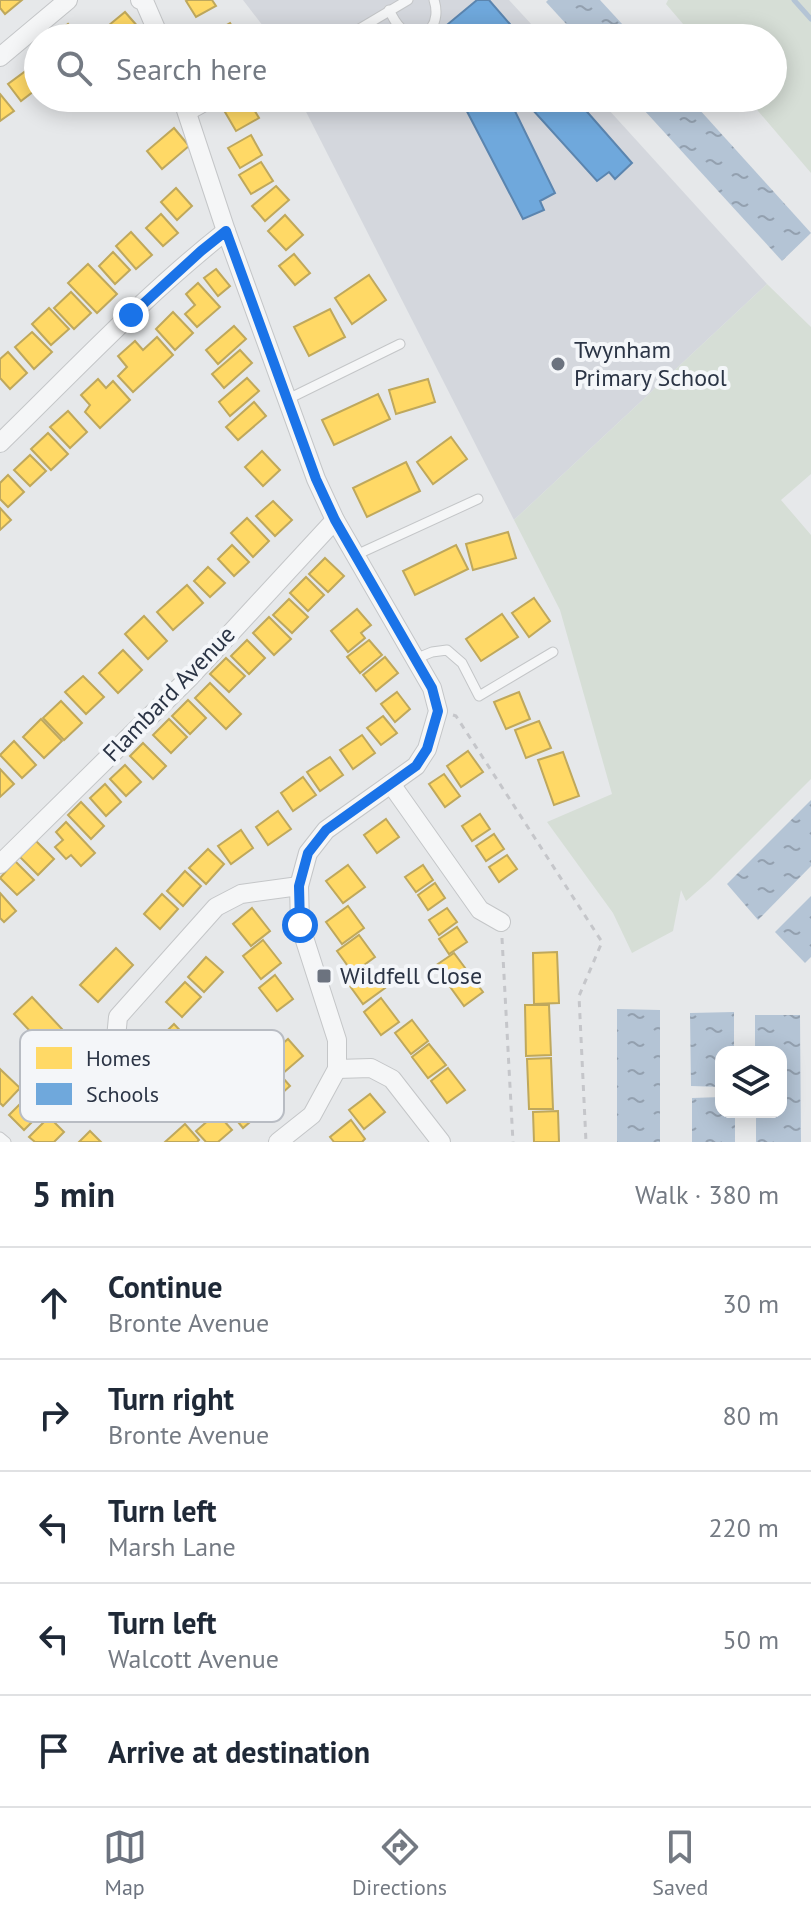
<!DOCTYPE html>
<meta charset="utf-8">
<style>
:root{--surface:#fff;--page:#f2f2f3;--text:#1f2937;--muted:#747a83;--line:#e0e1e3;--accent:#6c737f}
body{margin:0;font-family:"PT Sans",sans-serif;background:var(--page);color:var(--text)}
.controls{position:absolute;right:24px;bottom:24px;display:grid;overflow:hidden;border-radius:16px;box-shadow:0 4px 20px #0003}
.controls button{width:72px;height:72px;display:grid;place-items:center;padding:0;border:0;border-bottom:2px solid var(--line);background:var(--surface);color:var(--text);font:40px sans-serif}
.stop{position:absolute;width:24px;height:24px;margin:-18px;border:6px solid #1a73e8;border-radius:50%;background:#fff}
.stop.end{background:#1a73e8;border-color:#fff;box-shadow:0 2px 8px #0008}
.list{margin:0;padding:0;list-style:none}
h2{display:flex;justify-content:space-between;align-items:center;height:104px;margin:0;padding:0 32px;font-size:34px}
h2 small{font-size:26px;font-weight:400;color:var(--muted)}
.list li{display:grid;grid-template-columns:52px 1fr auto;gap:24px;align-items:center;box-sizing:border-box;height:112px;padding:0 32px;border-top:2px solid var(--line)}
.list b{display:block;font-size:30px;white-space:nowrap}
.list p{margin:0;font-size:26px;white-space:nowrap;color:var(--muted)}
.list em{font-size:26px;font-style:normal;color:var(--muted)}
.icon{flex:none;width:44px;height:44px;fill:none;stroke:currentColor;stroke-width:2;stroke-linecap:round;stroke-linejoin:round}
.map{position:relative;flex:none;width:811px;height:1142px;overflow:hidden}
.search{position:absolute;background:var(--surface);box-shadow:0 4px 20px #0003;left:24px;right:24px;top:24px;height:88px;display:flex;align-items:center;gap:20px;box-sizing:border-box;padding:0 28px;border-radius:44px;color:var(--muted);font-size:30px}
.sheet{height:664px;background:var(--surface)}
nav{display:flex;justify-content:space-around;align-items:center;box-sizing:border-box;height:112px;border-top:2px solid var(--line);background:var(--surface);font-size:22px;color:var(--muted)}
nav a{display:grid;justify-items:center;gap:4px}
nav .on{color:var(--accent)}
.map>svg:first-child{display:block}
.built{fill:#d4d7dd}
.grass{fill:#d6ded6}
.water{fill:url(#water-ripples)}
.homes{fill:#ffd966;stroke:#bfa85c;stroke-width:2}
.schools{fill:#6fa8dc;stroke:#5b85af;stroke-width:2}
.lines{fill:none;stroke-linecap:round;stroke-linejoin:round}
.stream{stroke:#b4c4d5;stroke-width:5}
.service-casing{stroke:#c4c6c8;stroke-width:11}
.minor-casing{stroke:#c4c6c8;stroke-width:20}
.path{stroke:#c5c6ca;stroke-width:3;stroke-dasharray:6 6;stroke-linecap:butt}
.service{stroke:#f5f6f7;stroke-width:9}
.minor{stroke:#f5f6f7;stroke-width:18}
.route{stroke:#1a73e8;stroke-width:10}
.poi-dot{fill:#6c737f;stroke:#f4f6f9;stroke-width:3}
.labels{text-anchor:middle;stroke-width:8;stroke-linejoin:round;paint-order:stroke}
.poi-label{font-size:24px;fill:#2b3445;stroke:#f4f6f9;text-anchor:start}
.street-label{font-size:24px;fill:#2b3445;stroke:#f4f6f9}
.key{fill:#f4f6f9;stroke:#b8bcc3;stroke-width:2}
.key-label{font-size:22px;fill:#2b3445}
</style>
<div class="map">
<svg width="811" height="1142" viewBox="0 0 811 1142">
<defs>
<pattern id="water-ripples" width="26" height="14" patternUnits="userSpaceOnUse" patternTransform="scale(2)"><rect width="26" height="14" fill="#b4c4d5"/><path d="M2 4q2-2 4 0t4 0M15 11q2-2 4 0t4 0" fill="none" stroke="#93a0af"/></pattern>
</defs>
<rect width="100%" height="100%" fill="#e6e8ea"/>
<g class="built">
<polygon points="243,0 509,0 544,38 269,38 263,26"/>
<polygon points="299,98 598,98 767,284 514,520"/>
</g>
<g class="grass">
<polygon points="668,0 811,0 811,173 747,98 773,98 773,38 695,38 666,4"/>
<polygon points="767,284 811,327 811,474 781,500 811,535 811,779 711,879 686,901 681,890 673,931 632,953 613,913 547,822 612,794 560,610 514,520"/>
</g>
<g class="water">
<polygon points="548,0 600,0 635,38 579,38 546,2"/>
<polygon points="633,98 689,98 811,233 782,261"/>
<polygon points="811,800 811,866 758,920 727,884"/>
<polygon points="811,896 811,957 805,963 775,932"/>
<polygon points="617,1009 660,1010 660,1142 617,1142"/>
<polygon points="734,1012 734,1052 721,1052 721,1087 691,1086 690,1013"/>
<polygon points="755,1015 800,1015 801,1142 756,1142 756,1112 781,1112 781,1052 755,1052"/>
<polygon points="721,1097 721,1112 735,1112 735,1142 692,1142 692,1098"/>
</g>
<g class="homes">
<polygon points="0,0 22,0 5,14 0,8"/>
<polygon points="188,0 212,0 216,6 196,17 186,1"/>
<polygon points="125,12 139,28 127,38 110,38 103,30"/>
<polygon points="230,23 239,38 204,38"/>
<polygon points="68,24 80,38 55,38 53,36"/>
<polygon points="27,70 38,85 38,88 21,101 8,84"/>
<polygon points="0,94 14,111 0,121"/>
<polygon points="146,98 166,98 155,108"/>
<polygon points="247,98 259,118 236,131 225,112"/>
<polygon points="174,128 189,146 162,169 147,151"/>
<polygon points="251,135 262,155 240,168 228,148"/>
<polygon points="261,162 273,181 251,194 239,175"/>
<polygon points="276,186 289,200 265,221 252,206"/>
<polygon points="176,188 192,206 177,220 161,202"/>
<polygon points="161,214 178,233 163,246 146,228"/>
<polygon points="285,215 303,235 286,250 268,231"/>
<polygon points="131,232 152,255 136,269 116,246"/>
<polygon points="113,252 130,270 115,284 99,266"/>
<polygon points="294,254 310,273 295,285 279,266"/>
<polygon points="88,264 117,294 97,313 68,283"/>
<polygon points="216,269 230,286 218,296 204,278"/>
<polygon points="369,275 386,300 352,324 335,298"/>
<polygon points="198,283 220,307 197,327 185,314 195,305 186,294"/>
<polygon points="71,292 91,313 74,329 54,308"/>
<polygon points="49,308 69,329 51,345 32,324"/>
<polygon points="330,309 345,337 309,356 294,327"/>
<polygon points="173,312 193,333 175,350 156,329"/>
<polygon points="234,326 246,339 218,364 206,350"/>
<polygon points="32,332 52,352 34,369 15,347"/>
<polygon points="157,337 173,355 133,392 118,376 127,367 118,356 135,341 143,350"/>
<polygon points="240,350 252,363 224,388 212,374"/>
<polygon points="8,352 27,373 10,389 0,378 0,359"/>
<polygon points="247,378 259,391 230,416 219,402"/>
<polygon points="98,379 106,388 113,381 130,400 100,428 85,412 90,405 81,395"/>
<polygon points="428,379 435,402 396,414 389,390"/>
<polygon points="378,394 390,419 334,445 322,420"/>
<polygon points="254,402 266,416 238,440 226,427"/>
<polygon points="68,411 87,432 70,448 50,427"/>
<polygon points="48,433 68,454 51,470 31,449"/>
<polygon points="451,437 467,459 433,484 417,462"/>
<polygon points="262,451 280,470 263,486 245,467"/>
<polygon points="30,455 46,471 30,486 14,470"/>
<polygon points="406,462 420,491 367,517 353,488"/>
<polygon points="8,475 24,492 8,507 0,499 0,483"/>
<polygon points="273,501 292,520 275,536 256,516"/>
<polygon points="0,508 11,520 0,530"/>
<polygon points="247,518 269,541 253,557 231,533"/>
<polygon points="508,532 516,558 473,570 466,544"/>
<polygon points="232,545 249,562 234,576 218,559"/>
<polygon points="456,545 468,569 415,595 403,571"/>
<polygon points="325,558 344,576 328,592 309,574"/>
<polygon points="208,567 225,583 210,597 194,581"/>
<polygon points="306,577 324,595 308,611 290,593"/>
<polygon points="187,585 203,603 173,630 157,612"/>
<polygon points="534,598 550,621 529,637 512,613"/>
<polygon points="289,599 308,617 292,633 273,615"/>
<polygon points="357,609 371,625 361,633 365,638 348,652 331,631"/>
<polygon points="502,614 518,637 481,661 466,639"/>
<polygon points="144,616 167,641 148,659 125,634"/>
<polygon points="269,617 291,639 274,655 253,633"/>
<polygon points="247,640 265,658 249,674 231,656"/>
<polygon points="369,640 382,655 360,673 347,657"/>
<polygon points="123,650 142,670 118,693 99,673"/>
<polygon points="385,657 398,673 376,691 363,675"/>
<polygon points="226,658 245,676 229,692 210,674"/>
<polygon points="83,676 104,697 86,714 65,692"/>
<polygon points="210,683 241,714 226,729 195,698"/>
<polygon points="397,692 410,709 395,722 381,704"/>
<polygon points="519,692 530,719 506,729 494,702"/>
<polygon points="188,700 206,718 190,734 172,716"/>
<polygon points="61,701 82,723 64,740 43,718"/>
<polygon points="383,716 397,733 381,745 367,728"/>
<polygon points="41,719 62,741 44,758 23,737"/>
<polygon points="169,719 187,737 171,753 153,735"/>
<polygon points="539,721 551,748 526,758 515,730"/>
<polygon points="362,735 375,753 353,769 340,750"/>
<polygon points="14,741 36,765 22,778 0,755"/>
<polygon points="143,743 166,766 153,779 130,756"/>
<polygon points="468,751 483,772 461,787 447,766"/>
<polygon points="563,752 579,796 554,805 538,760"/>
<polygon points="330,757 343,775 320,791 307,772"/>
<polygon points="125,765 141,782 126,796 110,779"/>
<polygon points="0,769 14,784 0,797"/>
<polygon points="444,774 460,796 445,807 429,784"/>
<polygon points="303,777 316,795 293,811 281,793"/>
<polygon points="105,784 121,802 106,816 90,798"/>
<polygon points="81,802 104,826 91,839 68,815"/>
<polygon points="278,811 291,829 268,845 256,827"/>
<polygon points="480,814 490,829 472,841 462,826"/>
<polygon points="386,819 399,837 377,853 364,835"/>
<polygon points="66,822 95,853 81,866 71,855 66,859 55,847 63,840 56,832"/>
<polygon points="241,830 253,848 231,864 218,846"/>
<polygon points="494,834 504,849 486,861 476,846"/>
<polygon points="36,841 54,859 38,875 20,857"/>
<polygon points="208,849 224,864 206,884 189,868"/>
<polygon points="507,855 517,869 499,882 489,867"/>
<polygon points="15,861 34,880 17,895 0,878"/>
<polygon points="348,865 365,887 343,903 326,881"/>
<polygon points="423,865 433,880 416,892 405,877"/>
<polygon points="185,871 201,886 183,906 167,891"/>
<polygon points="435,883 445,898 428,910 418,895"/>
<polygon points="0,893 16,911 4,922 0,918"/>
<polygon points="162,894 178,909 160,929 144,914"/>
<polygon points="348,906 364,928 342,944 326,922"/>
<polygon points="252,908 270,931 251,946 233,924"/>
<polygon points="447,908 457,922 439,935 429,920"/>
<polygon points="457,927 467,942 449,954 439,939"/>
<polygon points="359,935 375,957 353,973 337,951"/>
<polygon points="263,940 281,963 261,979 243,956"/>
<polygon points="116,948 133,965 98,1002 80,985"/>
<polygon points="557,952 559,1003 534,1004 533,953"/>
<polygon points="454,953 483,992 464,1006 435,966"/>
<polygon points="206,957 223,972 204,992 188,977"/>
<polygon points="368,966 385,988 363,1004 347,982"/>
<polygon points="275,975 293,999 277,1011 259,988"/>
<polygon points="185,982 201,997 182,1017 166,1002"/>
<polygon points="32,997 76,1044 58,1061 14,1014"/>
<polygon points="381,998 399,1022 381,1035 364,1012"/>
<polygon points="525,1005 549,1005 551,1055 526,1056"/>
<polygon points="412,1020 428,1041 411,1054 395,1033"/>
<polygon points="174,1024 190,1041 153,1078 136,1061"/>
<polygon points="288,1039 303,1056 282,1074 267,1057"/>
<polygon points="429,1044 446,1065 428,1078 412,1057"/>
<polygon points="551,1058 553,1109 529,1109 527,1059"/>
<polygon points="448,1068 465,1090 447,1103 431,1081"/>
<polygon points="0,1069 20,1088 3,1106 0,1103"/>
<polygon points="276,1070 290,1086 270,1104 255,1087"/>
<polygon points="249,1093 264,1110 243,1128 229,1111"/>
<polygon points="370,1094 385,1112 364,1129 349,1110"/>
<polygon points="28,1096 43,1111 24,1130 9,1115"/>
<polygon points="558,1111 559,1142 534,1142 533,1112"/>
<polygon points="217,1113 232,1130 218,1142 206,1142 196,1131"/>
<polygon points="49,1117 64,1132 54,1142 35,1142 29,1137"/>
<polygon points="351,1120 365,1139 362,1142 334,1142 330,1137"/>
<polygon points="185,1124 199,1140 197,1142 165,1142"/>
<polygon points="90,1131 101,1142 79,1142"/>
</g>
<g class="schools">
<polygon points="477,0 489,0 522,38 461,38 448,24"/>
<polygon points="460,98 514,98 510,101 555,193 540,201 544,210 523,219"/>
<polygon points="522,98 575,98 632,163 615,179 609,172 597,181"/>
</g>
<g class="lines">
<polyline class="stream" points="794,0 811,19"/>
<defs>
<g id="service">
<path d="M389 10C393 17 397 27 405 31 429 43 441 21 434 0"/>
<polyline points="344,38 408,0"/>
<polyline points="188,116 221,98"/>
<polyline points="286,400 400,344"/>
<polyline points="356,555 478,499"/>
<polyline points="415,659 432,652 447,650 462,663 479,696 553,652"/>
<polyline points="0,1137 6,1142"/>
</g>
<g id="minor">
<polyline points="140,0 144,1 160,38"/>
<polyline points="0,57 68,0"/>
<polyline points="182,98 226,231 316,479 335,520 432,688 438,711 427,749 416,766 326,830 308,853 299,886 300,925 337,1040 337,1069 312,1115 278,1142"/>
<path d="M0 443C74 371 145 295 226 231"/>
<polyline points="391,784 480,910 501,922"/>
<polyline points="0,864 191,676 335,520"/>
<polyline points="116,1038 118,1017 216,907 241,894 299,886"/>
<polyline points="337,1069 371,1068 392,1079 441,1142"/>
</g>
</defs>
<use href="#service" class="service-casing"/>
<use href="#minor" class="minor-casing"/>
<g class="path">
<polyline points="453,715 456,716 602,942 579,996 586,1142"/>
<polyline points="502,938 513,1142"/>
</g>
<use href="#service" class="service"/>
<use href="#minor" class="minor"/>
</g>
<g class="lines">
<polyline class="route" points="131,315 201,251 226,231 316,479 335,520 432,688 438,711 427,749 416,766 326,830 308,853 299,886 300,925"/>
</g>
<g class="poi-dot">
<circle cx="558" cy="364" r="8"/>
<rect x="316" y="968" width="16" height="16" rx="4"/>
</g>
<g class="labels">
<g class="poi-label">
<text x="574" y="358">Twynham<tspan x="574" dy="28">Primary School</tspan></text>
<text x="340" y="984">Wildfell Close</text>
</g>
<g class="street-label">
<text transform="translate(169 694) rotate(-46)" y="8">Flambard Avenue</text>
</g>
</g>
<rect x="20" y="1030" width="264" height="92" rx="12" class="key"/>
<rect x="36" y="1047" width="36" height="22" fill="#ffd966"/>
<rect x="36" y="1083" width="36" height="22" fill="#6fa8dc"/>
<g class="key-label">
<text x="86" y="1066">Homes</text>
<text x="86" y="1102">Schools</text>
</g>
</svg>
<div class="controls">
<button><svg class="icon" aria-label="layers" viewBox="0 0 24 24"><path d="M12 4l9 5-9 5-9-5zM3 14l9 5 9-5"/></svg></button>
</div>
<div class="stop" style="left:300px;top:925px"></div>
<div class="stop end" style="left:131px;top:315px"></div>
<div class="search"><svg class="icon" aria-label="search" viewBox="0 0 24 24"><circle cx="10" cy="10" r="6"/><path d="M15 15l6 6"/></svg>Search here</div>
</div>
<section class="sheet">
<h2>5 min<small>Walk · 380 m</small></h2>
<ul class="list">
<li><svg class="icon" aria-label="ahead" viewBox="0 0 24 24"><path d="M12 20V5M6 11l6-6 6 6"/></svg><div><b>Continue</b><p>Bronte Avenue</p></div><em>30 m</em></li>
<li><svg class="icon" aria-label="right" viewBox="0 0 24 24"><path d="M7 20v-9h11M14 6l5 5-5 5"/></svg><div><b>Turn right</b><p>Bronte Avenue</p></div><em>80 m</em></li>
<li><svg class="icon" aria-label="left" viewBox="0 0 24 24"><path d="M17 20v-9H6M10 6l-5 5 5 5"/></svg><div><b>Turn left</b><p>Marsh Lane</p></div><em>220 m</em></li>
<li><svg class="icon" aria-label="left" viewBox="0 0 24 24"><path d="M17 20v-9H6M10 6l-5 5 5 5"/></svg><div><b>Turn left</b><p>Walcott Avenue</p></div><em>50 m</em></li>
<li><svg class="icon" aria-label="arrive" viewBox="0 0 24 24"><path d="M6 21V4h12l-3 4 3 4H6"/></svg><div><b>Arrive at destination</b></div></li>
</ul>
</section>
<nav>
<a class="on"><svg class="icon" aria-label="map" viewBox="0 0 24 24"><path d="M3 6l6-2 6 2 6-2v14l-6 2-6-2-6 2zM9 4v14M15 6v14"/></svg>Map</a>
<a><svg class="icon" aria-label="directions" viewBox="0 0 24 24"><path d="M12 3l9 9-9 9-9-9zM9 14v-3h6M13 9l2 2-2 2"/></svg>Directions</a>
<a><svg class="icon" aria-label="saved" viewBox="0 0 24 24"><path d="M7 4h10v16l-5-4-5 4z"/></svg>Saved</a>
</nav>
